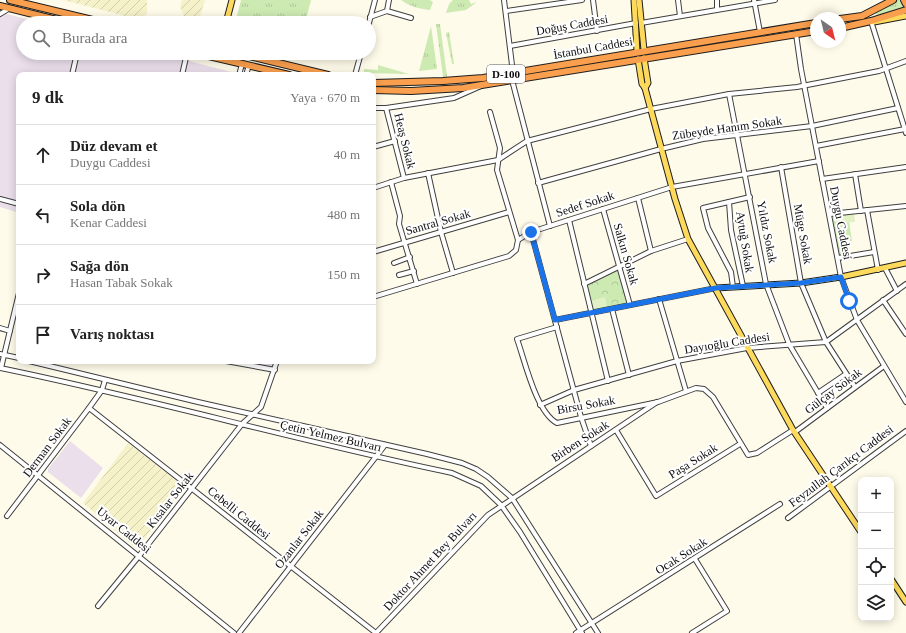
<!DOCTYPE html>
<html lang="tr">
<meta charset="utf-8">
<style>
:root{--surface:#fff;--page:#f6f6f6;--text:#222;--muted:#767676;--line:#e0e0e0}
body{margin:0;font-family:"Times New Roman",serif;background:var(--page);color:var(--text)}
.controls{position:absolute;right:12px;bottom:12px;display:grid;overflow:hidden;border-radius:8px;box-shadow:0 2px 10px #0003}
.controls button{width:36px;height:36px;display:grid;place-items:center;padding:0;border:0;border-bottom:1px solid var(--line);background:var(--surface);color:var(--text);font:20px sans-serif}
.compass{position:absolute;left:810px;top:12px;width:36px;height:36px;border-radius:50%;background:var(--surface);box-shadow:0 2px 10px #0003;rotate:145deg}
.stop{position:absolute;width:12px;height:12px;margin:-9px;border:3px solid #1a73e8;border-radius:50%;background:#fff}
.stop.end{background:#1a73e8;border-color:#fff;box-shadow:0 1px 4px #0008}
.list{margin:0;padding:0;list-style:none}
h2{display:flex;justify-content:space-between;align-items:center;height:52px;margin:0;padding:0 16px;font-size:17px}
h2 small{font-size:13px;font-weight:400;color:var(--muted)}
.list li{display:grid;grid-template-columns:26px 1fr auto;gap:12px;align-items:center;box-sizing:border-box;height:60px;padding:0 16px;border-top:1px solid var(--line)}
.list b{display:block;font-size:15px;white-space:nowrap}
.list p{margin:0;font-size:13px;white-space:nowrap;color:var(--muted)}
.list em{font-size:13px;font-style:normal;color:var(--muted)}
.icon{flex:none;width:22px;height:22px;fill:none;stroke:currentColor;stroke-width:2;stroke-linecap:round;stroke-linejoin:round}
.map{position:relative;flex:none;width:906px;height:633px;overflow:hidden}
.search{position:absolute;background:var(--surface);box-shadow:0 2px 10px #0003;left:16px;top:16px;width:360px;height:44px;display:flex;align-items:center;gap:10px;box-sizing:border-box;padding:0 14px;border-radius:22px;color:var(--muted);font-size:15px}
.panel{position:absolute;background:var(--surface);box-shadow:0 2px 10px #0003;left:16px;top:72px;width:360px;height:292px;border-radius:8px}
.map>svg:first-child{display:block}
.industrial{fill:#eadfeb}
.farmland{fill:url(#farmland-furrows)}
.grass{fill:url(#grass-tufts)}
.park{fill:url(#park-crowns)}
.pitch{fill:#e1f1c5}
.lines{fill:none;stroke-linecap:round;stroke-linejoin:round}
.minor-casing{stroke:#3f3f3f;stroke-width:6}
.major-casing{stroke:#1d1d1d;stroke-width:7}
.highway-casing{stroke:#1d1d1d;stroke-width:8}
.minor{stroke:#fff;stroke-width:4}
.major{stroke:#fdd95c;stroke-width:5}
.highway{stroke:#f99f4e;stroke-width:6}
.route{stroke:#1a73e8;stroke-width:5}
.labels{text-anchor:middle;stroke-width:4;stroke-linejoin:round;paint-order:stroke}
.shield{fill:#fff;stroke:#555;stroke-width:1}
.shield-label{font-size:11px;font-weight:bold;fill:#0c0c0c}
.street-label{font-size:12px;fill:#0c0c0c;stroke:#fff}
</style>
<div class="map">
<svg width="906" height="633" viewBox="0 0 906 633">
<defs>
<pattern id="farmland-furrows" width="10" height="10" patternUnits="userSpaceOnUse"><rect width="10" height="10" fill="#f5f2ca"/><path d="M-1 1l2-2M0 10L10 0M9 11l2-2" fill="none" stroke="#d1ceac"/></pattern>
<pattern id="grass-tufts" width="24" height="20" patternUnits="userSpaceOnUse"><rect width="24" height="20" fill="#ceeab3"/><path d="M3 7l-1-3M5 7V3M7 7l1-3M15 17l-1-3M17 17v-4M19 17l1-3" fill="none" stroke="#b0c899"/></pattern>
<pattern id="park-crowns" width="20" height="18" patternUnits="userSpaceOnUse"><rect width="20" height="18" fill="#ceeab3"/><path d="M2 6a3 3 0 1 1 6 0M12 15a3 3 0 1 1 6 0" fill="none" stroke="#b0c899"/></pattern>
</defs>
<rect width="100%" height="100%" fill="#fffbea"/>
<g class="industrial">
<polygon points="0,12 41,23 23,23 23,53 158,53 243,75 19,75 19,213 0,207"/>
<polygon points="219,361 279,361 276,373"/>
<polygon points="70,441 103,468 81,498 48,472 48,469"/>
</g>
<g class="farmland">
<polygon points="63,0 147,0 147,13 140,19 137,19"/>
<polygon points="182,0 205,0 198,23 188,23 186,21 180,7"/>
<polygon points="128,443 185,487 138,547 133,546 83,503"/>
</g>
<g class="grass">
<polygon points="241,0 311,0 305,23 235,23"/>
<path d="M401 0H430L433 2 430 10C419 9 409 6 401 0Z"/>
<polygon points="453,0 469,0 471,4 477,2 466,10 446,13 449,4"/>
<polygon points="897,0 902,0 905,6 879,15 875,14 874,13"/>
<polygon points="436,24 440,24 447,76 446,77 443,77"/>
<polygon points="431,26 437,69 419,71"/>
<polygon points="449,32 454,64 452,64 446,33"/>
<polygon points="263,53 298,53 297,56 264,56"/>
<polygon points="378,65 409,74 364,73 364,69 378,70"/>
</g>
<g class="park">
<polygon points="848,214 852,241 847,241 850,254 839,256 832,215"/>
<polygon points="619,269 628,303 592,311 586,285"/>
</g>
<g class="pitch">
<polygon points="854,214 855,222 841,223 840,216"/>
<polygon points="605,297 607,306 592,310 590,301"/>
</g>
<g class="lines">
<defs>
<g id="minor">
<polyline points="504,0 513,73"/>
<polyline points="593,0 597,31"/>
<polyline points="678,0 680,16"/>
<polyline points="717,0 717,9"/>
<polyline points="754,0 760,32"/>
<polyline points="387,11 389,0"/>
<polyline points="506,11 582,0"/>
<polyline points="0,14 10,8"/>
<polyline points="370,17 387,11 411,18"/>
<polyline points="871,21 906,133"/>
<polyline points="369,23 375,0"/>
<polyline points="641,23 775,0"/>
<polyline points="796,34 801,69 841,277 857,320 906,402"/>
<polyline points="510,46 636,23"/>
<polyline points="72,75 77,53"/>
<polyline points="182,75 187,53"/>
<polyline points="239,75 242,64"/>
<polyline points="246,75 249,65"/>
<polyline points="355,75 361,53"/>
<polyline points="512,80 550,226"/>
<polyline points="729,94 766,284 789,344 827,408"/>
<polyline points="373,108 386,108 454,98 481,86"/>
<polyline points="386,108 404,178"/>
<polyline points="490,112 500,148 497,170 518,240"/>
<polyline points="816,146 905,129"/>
<polyline points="373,147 395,141"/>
<polyline points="781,167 801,283 826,342 855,387"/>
<polyline points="428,173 441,232 453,273"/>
<polyline points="855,174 861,211"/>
<polyline points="822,179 906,167"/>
<polyline points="391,182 400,216 399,224 417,284"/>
<polyline points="538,183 661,149 703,139 812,126 898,108"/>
<polyline points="373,188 404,178 498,160 527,141 651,109 729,94 797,87 879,71 906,61"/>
<polyline points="638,198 651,251"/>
<polyline points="0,199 19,204"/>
<polyline points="729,202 731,230 743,286"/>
<polyline points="603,209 630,305"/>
<polyline points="867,210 878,270"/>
<polyline points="830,214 906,206"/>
<polyline points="569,220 608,381"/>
<polyline points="531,232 581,417 591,446"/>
<polyline points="373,252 509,212"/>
<polyline points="838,258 874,252"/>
<polyline points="394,263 410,257"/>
<polyline points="885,268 897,291"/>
<polyline points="399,275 414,271"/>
<polyline points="584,284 651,251 688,239"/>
<polyline points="733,287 731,272 708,228 703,208 750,197"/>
<polyline points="373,297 509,256 516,250 518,240 531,232 672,187 819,161"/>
<polyline points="659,299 686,391"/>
<polyline points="883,300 906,334"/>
<polyline points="612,309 629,375"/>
<polyline points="555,320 716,288"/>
<path d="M557 327 517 339C525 361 536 412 557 423L658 402 696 388 704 389 713 397 748 455 757 453 793 430"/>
<polyline points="0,328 10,331"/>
<polyline points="0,354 19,358"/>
<polyline points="29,361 198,402 427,454 462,463 476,469 488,477 512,498 598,633"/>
<polyline points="226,361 275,370"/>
<path d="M0 368C152 399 301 442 452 473L481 486 501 505 520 532 582 633"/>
<polyline points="1,368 19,293"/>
<polyline points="818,393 846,374"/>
<polyline points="540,405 574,390 677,361 747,348 826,342 906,284"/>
<polyline points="89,408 376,633"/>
<polyline points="616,430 656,496 740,444"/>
<polyline points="795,432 884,366"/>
<polyline points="0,445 234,633"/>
<polyline points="7,516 89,408 102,390 105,380"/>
<polyline points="788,518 906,431"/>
<polyline points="98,606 139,556 242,424 261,407 277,361"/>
<polyline points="239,633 385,445"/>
<polyline points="376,633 488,515 657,402"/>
<polyline points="576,633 780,504"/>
<polyline points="692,633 727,611 695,559"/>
</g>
<g id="major">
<polyline points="634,0 637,51"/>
<polyline points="639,0 644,50"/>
<polyline points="874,22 906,16"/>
<polyline points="226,23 232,0"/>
<polyline points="644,58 648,83 645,88"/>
<polyline points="638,59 642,84 645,88 675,199 688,239 793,430 861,532"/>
<polyline points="716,288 801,283 841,277 906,263"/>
<polyline points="891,579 906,602"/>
</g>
<g id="highway">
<polyline points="10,0 105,23"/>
<polyline points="904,0 906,4"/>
<polyline points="0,6 69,23"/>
<polyline points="840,19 862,16 893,0"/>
<polyline points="840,28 871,21 906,10"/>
<polyline points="196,53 289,75"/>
<polyline points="237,53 328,75"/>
<polyline points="373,83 443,81 483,78 816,23"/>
<polyline points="373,90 411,91 463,88 816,31"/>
</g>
</defs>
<use href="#minor" class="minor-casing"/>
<use href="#major" class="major-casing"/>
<use href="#highway" class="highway-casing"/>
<use href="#minor" class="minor"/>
<use href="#major" class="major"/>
<use href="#highway" class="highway"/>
</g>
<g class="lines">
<polyline class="route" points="531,232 555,320 716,288 801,283 841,277 849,301"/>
</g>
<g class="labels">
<rect class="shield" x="487" y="65" width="38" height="18" rx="3"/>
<g class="shield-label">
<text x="506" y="78">D-100</text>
</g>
<g class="street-label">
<text transform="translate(572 25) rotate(-10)" y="4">Doğuş Caddesi</text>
<text transform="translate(593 48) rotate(-10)" y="4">İstanbul Caddesi</text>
<text transform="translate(727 128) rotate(-8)" y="4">Zübeyde Hanım Sokak</text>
<text transform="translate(405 141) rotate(76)" y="4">Heaş Sokak</text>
<text transform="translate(585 204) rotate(-18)" y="4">Sedef Sokak</text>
<text transform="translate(438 222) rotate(-16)" y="4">Santral Sokak</text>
<text transform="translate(841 223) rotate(79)" y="4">Duygu Caddesi</text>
<text transform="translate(767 232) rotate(79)" y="4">Yıldız Sokak</text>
<text transform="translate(803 234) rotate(80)" y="4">Müge Sokak</text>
<text transform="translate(745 242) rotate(81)" y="4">Aytuğ Sokak</text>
<text transform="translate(626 254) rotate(74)" y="4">Salkın Sokak</text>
<text transform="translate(727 343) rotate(-9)" y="4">Dayıoğlu Caddesi</text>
<text transform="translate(833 391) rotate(-37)" y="4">Gülçay Sokak</text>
<text transform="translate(586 405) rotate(-10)" y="4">Birsu Sokak</text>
<text transform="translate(331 436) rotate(13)" y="4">Çetin Yelmez Bulvarı</text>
<text transform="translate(580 441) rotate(-33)" y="4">Birben Sokak</text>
<text transform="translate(47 447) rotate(-53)" y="4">Derman Sokak</text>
<text transform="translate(693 461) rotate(-32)" y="4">Paşa Sokak</text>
<text transform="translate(841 466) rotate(-37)" y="4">Feyzullah Çarıkçı Caddesi</text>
<text transform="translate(170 500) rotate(-52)" y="4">Kısalar Sokak</text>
<text transform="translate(239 513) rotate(39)" y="4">Cebelli Caddesi</text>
<text transform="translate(124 530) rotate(39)" y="4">Uyar Caddesi</text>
<text transform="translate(299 539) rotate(-52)" y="4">Ozanlar Sokak</text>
<text transform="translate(681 556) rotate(-32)" y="4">Ocak Sokak</text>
<text transform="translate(430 561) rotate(-47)" y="4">Doktor Ahmet Bey Bulvarı</text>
</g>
</g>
</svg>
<div class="controls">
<button>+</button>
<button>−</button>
<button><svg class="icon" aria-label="locate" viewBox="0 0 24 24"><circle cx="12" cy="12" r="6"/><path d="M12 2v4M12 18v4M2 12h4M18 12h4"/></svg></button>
<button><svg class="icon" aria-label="layers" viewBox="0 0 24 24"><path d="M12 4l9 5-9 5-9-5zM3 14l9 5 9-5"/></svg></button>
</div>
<svg class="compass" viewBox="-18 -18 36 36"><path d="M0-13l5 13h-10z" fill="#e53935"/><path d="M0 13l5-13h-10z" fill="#767676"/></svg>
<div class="stop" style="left:849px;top:301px"></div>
<div class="stop end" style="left:531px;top:232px"></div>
<div class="search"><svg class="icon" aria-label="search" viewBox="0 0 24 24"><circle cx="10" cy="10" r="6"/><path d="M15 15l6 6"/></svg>Burada ara</div>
<section class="panel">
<h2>9 dk<small>Yaya · 670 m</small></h2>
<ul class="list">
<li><svg class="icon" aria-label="ahead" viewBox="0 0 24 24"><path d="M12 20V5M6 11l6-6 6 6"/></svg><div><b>Düz devam et</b><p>Duygu Caddesi</p></div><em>40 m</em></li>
<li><svg class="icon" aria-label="left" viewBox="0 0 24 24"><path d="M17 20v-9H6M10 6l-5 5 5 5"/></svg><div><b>Sola dön</b><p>Kenar Caddesi</p></div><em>480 m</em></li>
<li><svg class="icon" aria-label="right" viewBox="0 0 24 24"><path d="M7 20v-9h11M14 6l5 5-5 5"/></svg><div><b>Sağa dön</b><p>Hasan Tabak Sokak</p></div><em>150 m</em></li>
<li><svg class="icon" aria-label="arrive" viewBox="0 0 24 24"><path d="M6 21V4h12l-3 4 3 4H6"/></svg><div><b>Varış noktası</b></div></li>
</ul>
</section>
</div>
